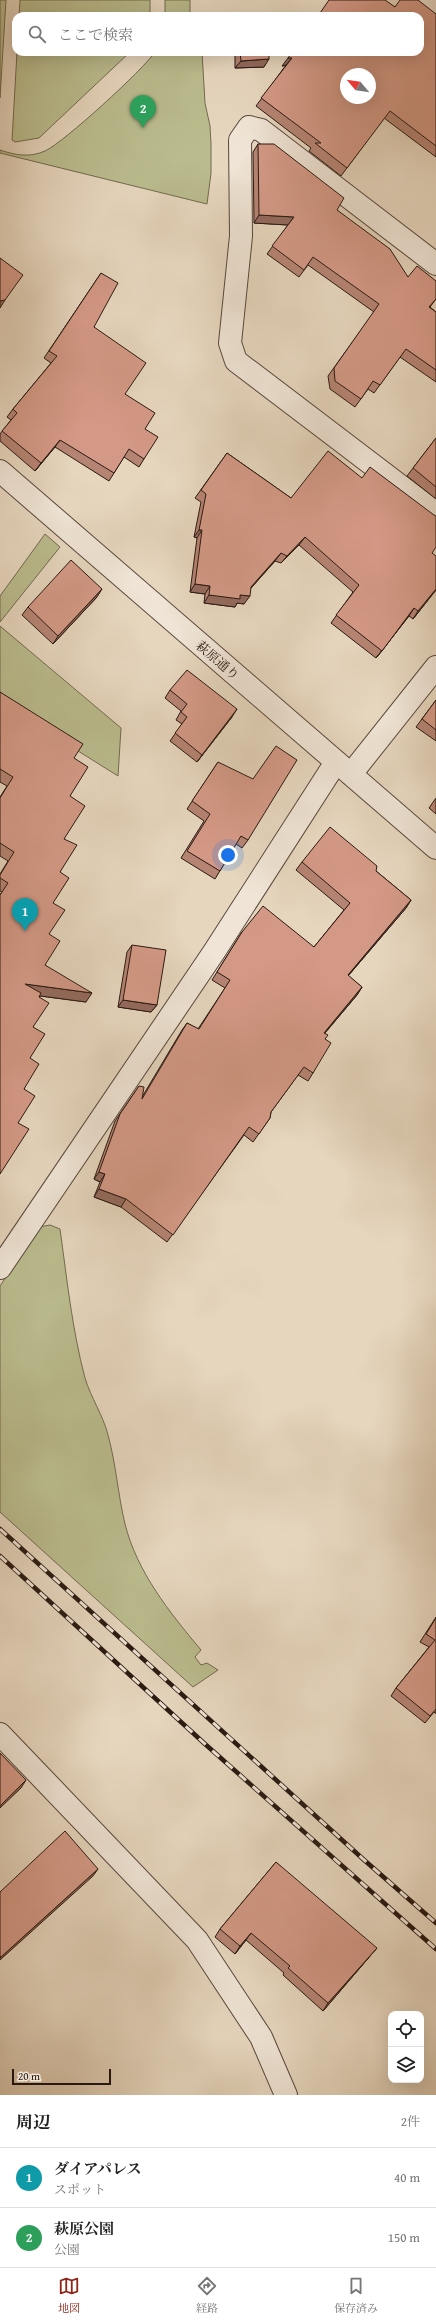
<!DOCTYPE html>
<html lang="ja">
<meta charset="utf-8">
<style>
:root{--surface:#fff;--page:#f6f6f6;--text:#222;--muted:#767676;--line:#e0e0e0;--accent:#8f2418}
body{margin:0;font-family:"Gentium Book Plus","Noto Serif JP",serif;background:var(--page);color:var(--text)}
.controls{position:absolute;right:12px;bottom:12px;display:grid;overflow:hidden;border-radius:8px;box-shadow:0 4px 16px #0002}
.controls button{width:36px;height:36px;display:grid;place-items:center;padding:0;border:0;border-bottom:1px solid var(--line);background:var(--surface);color:var(--text);font:20px sans-serif}
.compass{position:absolute;left:340px;top:68px;width:36px;height:36px;border-radius:50%;background:var(--surface);box-shadow:0 4px 16px #0002;rotate:299deg}
.scale{position:absolute;left:12px;bottom:10px;width:99px;box-sizing:border-box;padding-left:4px;border:2px solid #291912;border-top:0;font-size:11px;line-height:14px;white-space:nowrap;color:#291912;-webkit-text-stroke:3px #efe4d5;paint-order:stroke}
.you{position:absolute;left:228px;top:855px;width:14px;height:14px;margin:-10px;border:3px solid #fff;border-radius:50%;background:#1a73e8;box-shadow:0 0 0 6px #1a73e833}
.badge{display:grid;place-items:center;width:26px;height:26px;border-radius:50%;background:var(--accent);color:#fff;font-size:13px;font-weight:700}
.pin{position:absolute;translate:-50% -33px;filter:drop-shadow(0 1px 2px #0008)}
.pin::after{content:'';position:absolute;top:21px;width:14px;height:12px;background:inherit;clip-path:polygon(0 0,100% 0,50% 100%)}
.list{margin:0;padding:0;list-style:none}
h2{display:flex;justify-content:space-between;align-items:center;height:52px;margin:0;padding:0 16px;font-size:17px}
h2 small{font-size:13px;font-weight:400;color:var(--muted)}
.list li{display:grid;grid-template-columns:26px 1fr auto;gap:12px;align-items:center;box-sizing:border-box;height:60px;padding:0 16px;border-top:1px solid var(--line)}
.list b{display:block;font-size:15px;white-space:nowrap}
.list p{margin:0;font-size:13px;white-space:nowrap;color:var(--muted)}
.list em{font-size:13px;font-style:normal;color:var(--muted)}
.icon{flex:none;width:22px;height:22px;fill:none;stroke:currentColor;stroke-width:2;stroke-linecap:round;stroke-linejoin:round}
.map{position:relative;flex:none;width:436px;height:2095px;overflow:hidden}
.search{position:absolute;background:var(--surface);box-shadow:0 4px 16px #0002;left:12px;right:12px;top:12px;height:44px;display:flex;align-items:center;gap:10px;box-sizing:border-box;padding:0 14px;border-radius:12px;color:var(--muted);font-size:15px}
.sheet{height:172px;background:var(--surface)}
nav{display:flex;justify-content:space-around;align-items:center;box-sizing:border-box;height:56px;border-top:1px solid var(--line);background:var(--surface);font-size:11px;color:var(--muted)}
nav a{display:grid;justify-items:center;gap:2px}
nav .on{color:var(--accent)}
.map>svg:first-child{display:block}
.green{fill:#babc8e;stroke:#726a50}
.lines{fill:none;stroke-linecap:round;stroke-linejoin:round}
.minor-casing{stroke:#58483d;stroke-width:24}
.tertiary-casing{stroke:#58483d;stroke-width:24}
.minor{stroke:#efe4d5;stroke-width:22}
.tertiary{stroke:#efe4d5;stroke-width:22}
.rail-casing{stroke:#291912;stroke-width:4.5}
.rail{stroke:#efe4d5;stroke-width:3;stroke-dasharray:9;stroke-linecap:butt}
.wall{fill:#b68473;stroke:#291912}
.shaded-wall{fill:#946b5e;stroke:#291912}
.building{fill:#d49986;stroke:#291912;fill-rule:evenodd}
.labels{text-anchor:middle;stroke-width:4;stroke-linejoin:round;paint-order:stroke}
.street-label{font-size:13px;fill:#291912;stroke:#efe4d5}
</style>
<div class="map">
<svg width="436" height="2095" viewBox="0 0 436 2095">
<rect width="100%" height="100%" fill="#e6d6be"/>
<filter id="stains"><feTurbulence type="fractalNoise" baseFrequency=".005" numOctaves="4"/><feColorMatrix values="0 0 0 0 .2 0 0 0 0 .09 0 0 0 0 .02 0 0 0 .5 -.17"/></filter>
<radialGradient id="worn" r=".72"><stop offset=".6" stop-color="#630" stop-opacity="0"/><stop offset="1" stop-color="#630" stop-opacity=".3"/></radialGradient>
<g class="green">
<polygon points="0,0 6,0 0,98"/>
<polygon points="20,0 150,0 150,16 19,16"/>
<rect x="165" y="0" width="25" height="16"/>
<polygon points="17,52 130,52 39,138 15,142 12,140"/>
<path d="M155 52H202L205 103 210 126 211 144V173L207 204 0 153V150C15 155 29 158 45 151 63 143 144 69 155 52Z"/>
<polygon points="45,534 60,547 0,622 0,596"/>
<polygon points="0,626 121,728 118,776 0,702"/>
<path d="M50 1225 60 1229C67 1279 72 1329 85 1378 91 1398 103 1415 108 1435 116 1464 118 1495 125 1524 137 1572 170 1613 201 1650L195 1657 201 1665 207 1663 218 1670 193 1687 0 1512V1286L39 1227Z"/>
</g>
<g class="lines">
<defs>
<g id="minor">
<polyline points="424,0 436,9"/>
<polyline points="436,264 261,130 249,127 240,140 241,236 230,343 236,361 436,513"/>
<polyline points="351,774 436,667"/>
<polyline points="0,1268 214,952 336,762"/>
<polyline points="0,1734 197,1940 261,2037 286,2095"/>
</g>
<polyline id="tertiary" points="0,471 436,848"/>
</defs>
<use href="#minor" class="minor-casing"/>
<use href="#tertiary" class="tertiary-casing"/>
<use href="#minor" class="minor"/>
<use href="#tertiary" class="tertiary"/>
<defs>
<g id="rail">
<polyline points="0,1529 363,1859 436,1923"/>
<polyline points="0,1556 205,1744 436,1949"/>
</g>
</defs>
<use href="#rail" class="rail-casing"/>
<use href="#rail" class="rail"/>
</g>
<g class="wall">
<polygon points="395,7 436,14 436,157 384,118 341,176 309,151 311,148 256,106 286,65 282,66"/>
<polygon points="235,52 269,52 264,67 235,68"/>
<polygon points="258,144 337,210 408,277 436,281 436,299 430,307 436,312 436,382 400,357 374,393 368,389 355,407 330,389 328,376 374,312 308,265 299,277 267,254 288,225 254,223 253,152"/>
<polygon points="101,273 94,327 125,394 145,429 144,459 139,467 124,457 109,481 55,447 35,471 0,441 0,434 11,420 7,417 13,409 51,363 44,358"/>
<polygon points="436,438 436,499 407,476"/>
<polygon points="227,453 291,498 432,553 436,590 413,619 409,616 376,658 331,623 353,592 299,545 281,563 275,561 250,589 244,604 237,603 235,607 204,603 205,594 190,592 197,538 194,537 201,502 195,498"/>
<polygon points="97,597 53,644 22,615 28,607"/>
<polygon points="170,690 232,717 197,762 170,741 182,724 176,720 181,711 165,698"/>
<polygon points="0,692 74,758 70,796 60,872 53,903 45,965 86,1002 40,996 39,997 33,1027 30,1058 18,1123 0,1174 0,894 2,892 0,891 0,874 8,861 0,856 0,797 7,786 0,782"/>
<polygon points="436,700 436,741 416,727"/>
<polygon points="218,762 248,840 242,848 236,844 215,879 181,858 204,821 187,809"/>
<polygon points="436,798 436,814 429,808"/>
<polygon points="302,862 376,871 411,900 406,908 348,976 362,987 357,995 325,1033 325,1039 313,1073 308,1081 298,1075 271,1112 270,1118 253,1142 244,1135 167,1242 121,1207 94,1197 100,1182 94,1179 115,1121 139,1086 142,1097 182,1030 187,1023 198,1029 225,988 212,980 242,932 314,947 344,910 296,870"/>
<polygon points="132,945 157,1005 151,1012 118,1007 127,952"/>
<polygon points="436,1617 436,1714 434,1712 425,1723 391,1696 396,1688 429,1647 420,1642"/>
<polygon points="276,1862 371,1955 323,2011 283,1975 284,1973 246,1940 235,1954 215,1937 220,1929"/>
</g>
<g class="shaded-wall">
<polygon points="288,58 292,58 286,65 282,66"/>
<polygon points="269,59 264,67 235,68 241,61"/>
<polygon points="259,215 294,217 288,225 254,223"/>
<polygon points="5,300 0,308 0,301"/>
<polygon points="60,440 55,447 35,471 41,463"/>
<polygon points="199,530 202,530 197,538 194,537"/>
<polygon points="305,537 299,545 281,563 287,556"/>
<polygon points="281,553 275,561 245,595 251,587"/>
<polygon points="195,584 210,586 205,594 190,592"/>
<polygon points="102,589 97,597 53,644 58,636"/>
<polygon points="436,589 436,590 413,619 418,611"/>
<polygon points="209,595 240,595 250,596 244,604 237,603 235,607 204,603"/>
<polygon points="414,608 409,616 376,658 382,651"/>
<polygon points="237,709 232,717 197,762 202,755"/>
<polygon points="411,900 406,908 342,983 348,975"/>
<polygon points="25,984 92,993 86,1002 18,993"/>
<polygon points="362,987 357,995 319,1040 324,1033"/>
<polygon points="123,1000 157,1005 151,1012 118,1007"/>
<polygon points="99,1172 105,1174 100,1182 94,1179"/>
<polygon points="99,1189 126,1199 121,1207 94,1197"/>
<polygon points="26,1780 21,1788 0,1808 0,1806"/>
<polygon points="98,1869 93,1876 0,1960 0,1958 1,1957"/>
<polygon points="251,1933 246,1940 235,1954 240,1946"/>
<polygon points="377,1948 323,2011 328,2003"/>
</g>
<g class="building">
<path d="M329 0H385L395 7 400 0H418L436 14V146L390 111 347 168 315 143H321L261 98 292 58H288L292 52H420V16H318ZM346 74H370V98H346Z"/>
<polygon points="240,52 269,52 269,59 241,61"/>
<polygon points="258,144 274,144 344,198 337,210 390,249 408,277 417,266 436,281 436,299 429,307 436,312 436,370 406,349 380,385 373,381 361,399 335,381 334,368 379,304 313,257 304,270 272,246 294,217 259,215"/>
<polygon points="0,258 23,275 5,300 0,301"/>
<polygon points="101,273 118,283 94,327 146,363 125,394 155,413 145,429 158,437 144,459 129,449 114,473 60,440 41,463 2,431 17,413 13,409 57,356 49,351"/>
<polygon points="436,438 436,487 413,468"/>
<polygon points="328,451 362,478 370,467 434,515 436,516 436,547 432,553 436,556 436,589 418,611 414,608 382,651 336,615 359,585 305,537 287,556 281,553 251,587 250,596 240,595 240,599 209,595 210,586 195,584 202,530 199,530 206,494 201,490 227,453 291,498"/>
<polygon points="71,560 102,589 58,636 28,607"/>
<polygon points="187,670 237,709 202,755 175,733 187,717 181,712 187,704 170,690"/>
<polygon points="0,692 83,744 74,758 88,767 70,796 85,806 64,839 77,845 60,872 69,878 53,903 65,910 49,934 60,941 45,965 92,993 25,984 41,993 39,997 49,1003 33,1027 45,1034 30,1058 39,1064 24,1089 35,1096 18,1123 29,1129 0,1174 0,895 8,883 0,878 0,875 14,852 0,843 0,798 13,777 0,769"/>
<polygon points="436,700 436,730 422,719"/>
<polygon points="276,746 297,760 248,840 241,836 220,871 187,851 210,814 192,801 218,762 253,779"/>
<polygon points="330,827 377,866 376,871 411,900 348,975 362,987 324,1033 328,1035 325,1039 331,1043 313,1073 304,1067 271,1112 270,1118 259,1134 249,1127 173,1235 126,1199 99,1189 105,1174 99,1172 120,1114 139,1086 144,1087 142,1099 187,1023 199,1029 230,980 217,972 242,932 263,906 314,947 350,903 302,862"/>
<polygon points="132,945 166,950 157,1005 123,1000"/>
<polygon points="436,1618 436,1709 430,1716 396,1688 435,1640 426,1634"/>
<polygon points="0,1753 26,1780 0,1806"/>
<polygon points="65,1831 98,1869 1,1957 0,1956 0,1892"/>
<polygon points="276,1862 377,1948 328,2003 288,1968 290,1966 251,1933 240,1946 220,1929"/>
</g>
<g class="labels">
<g class="street-label">
<text transform="translate(218 660) rotate(41)" y="5">萩原通り</text>
</g>
</g>
<rect width="100%" height="100%" filter="url(#stains)"/>
<rect width="100%" height="100%" fill="url(#worn)"/>
</svg>
<div class="controls">
<button><svg class="icon" aria-label="locate" viewBox="0 0 24 24"><circle cx="12" cy="12" r="6"/><path d="M12 2v4M12 18v4M2 12h4M18 12h4"/></svg></button>
<button><svg class="icon" aria-label="layers" viewBox="0 0 24 24"><path d="M12 4l9 5-9 5-9-5zM3 14l9 5 9-5"/></svg></button>
</div>
<svg class="compass" viewBox="-18 -18 36 36"><path d="M0-13l5 13h-10z" fill="#e53935"/><path d="M0 13l5-13h-10z" fill="#767676"/></svg>
<div class="scale">20 m</div>
<div class="you"></div>
<div class="pin badge" style="left:25px;top:931px;background:#0f9aa8">1</div>
<div class="pin badge" style="left:143px;top:128px;background:#2e9e5b">2</div>
<div class="search"><svg class="icon" aria-label="search" viewBox="0 0 24 24"><circle cx="10" cy="10" r="6"/><path d="M15 15l6 6"/></svg>ここで検索</div>
</div>
<section class="sheet">
<h2>周辺<small>2件</small></h2>
<ul class="list">
<li><span class="badge" style="background:#0f9aa8">1</span><div><b>ダイアパレス</b><p>スポット</p></div><em>40 m</em></li>
<li><span class="badge" style="background:#2e9e5b">2</span><div><b>萩原公園</b><p>公園</p></div><em>150 m</em></li>
</ul>
</section>
<nav>
<a class="on"><svg class="icon" aria-label="map" viewBox="0 0 24 24"><path d="M3 6l6-2 6 2 6-2v14l-6 2-6-2-6 2zM9 4v14M15 6v14"/></svg>地図</a>
<a><svg class="icon" aria-label="directions" viewBox="0 0 24 24"><path d="M12 3l9 9-9 9-9-9zM9 14v-3h6M13 9l2 2-2 2"/></svg>経路</a>
<a><svg class="icon" aria-label="saved" viewBox="0 0 24 24"><path d="M7 4h10v16l-5-4-5 4z"/></svg>保存済み</a>
</nav>
